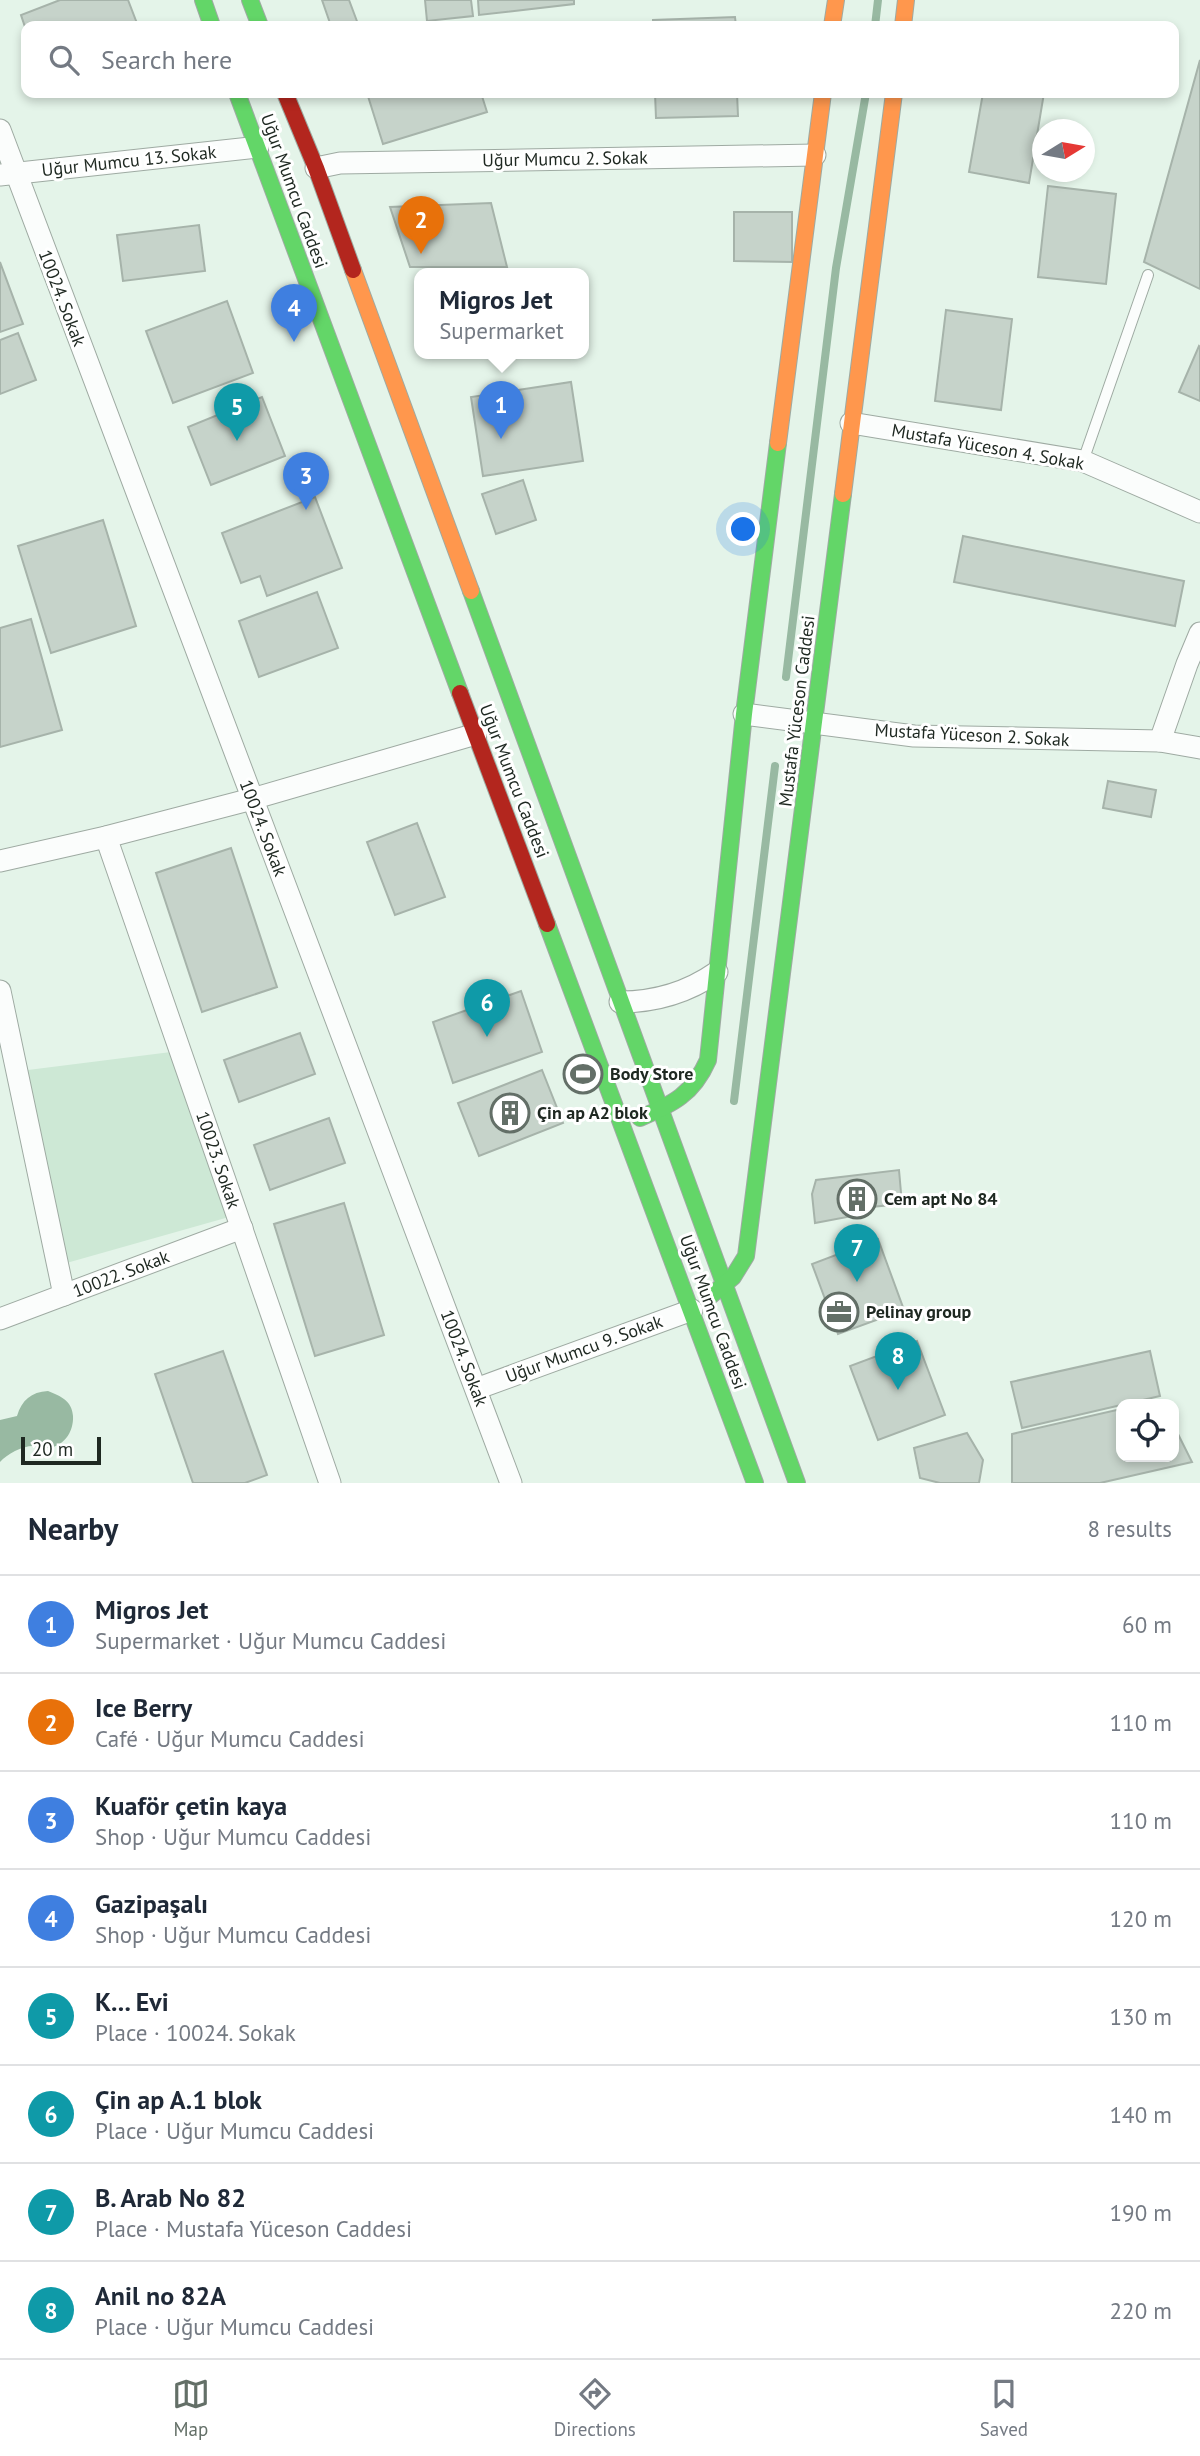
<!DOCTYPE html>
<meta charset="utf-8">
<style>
:root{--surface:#fff;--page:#f6f6f7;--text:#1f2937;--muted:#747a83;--line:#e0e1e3;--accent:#636f67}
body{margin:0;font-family:"PT Sans",sans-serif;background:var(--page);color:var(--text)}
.controls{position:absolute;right:21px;bottom:21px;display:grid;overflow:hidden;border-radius:14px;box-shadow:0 4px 10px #0003}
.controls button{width:63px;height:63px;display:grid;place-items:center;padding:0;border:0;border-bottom:2px solid var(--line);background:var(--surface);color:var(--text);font:35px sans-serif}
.compass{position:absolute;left:1032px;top:119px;width:63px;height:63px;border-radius:50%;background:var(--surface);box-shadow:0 4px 10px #0003;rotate:79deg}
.scale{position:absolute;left:21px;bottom:18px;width:80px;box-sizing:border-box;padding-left:7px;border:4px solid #1e2821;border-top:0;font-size:19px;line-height:24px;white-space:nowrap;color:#1e2821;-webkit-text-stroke:5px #fff;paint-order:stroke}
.you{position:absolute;left:744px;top:530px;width:24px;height:24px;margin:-18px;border:5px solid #fff;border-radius:50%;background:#1a73e8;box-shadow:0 0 0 10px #1a73e833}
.badge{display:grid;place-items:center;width:46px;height:46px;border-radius:50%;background:var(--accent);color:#fff;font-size:23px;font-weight:700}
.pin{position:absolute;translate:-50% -58px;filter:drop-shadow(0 2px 4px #0008)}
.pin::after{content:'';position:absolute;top:37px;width:24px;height:21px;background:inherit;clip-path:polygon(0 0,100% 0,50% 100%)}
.popup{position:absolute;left:414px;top:268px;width:175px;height:91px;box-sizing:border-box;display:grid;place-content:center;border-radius:14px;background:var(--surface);filter:drop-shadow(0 2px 5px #0005);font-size:23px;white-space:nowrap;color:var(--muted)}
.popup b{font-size:26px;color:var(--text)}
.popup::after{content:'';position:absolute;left:50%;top:100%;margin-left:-14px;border:14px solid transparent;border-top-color:var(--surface)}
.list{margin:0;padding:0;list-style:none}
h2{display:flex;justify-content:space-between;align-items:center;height:91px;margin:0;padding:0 28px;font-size:30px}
h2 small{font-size:23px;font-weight:400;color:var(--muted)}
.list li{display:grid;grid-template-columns:46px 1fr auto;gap:21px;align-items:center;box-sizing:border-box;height:98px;padding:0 28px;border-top:2px solid var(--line)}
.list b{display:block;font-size:26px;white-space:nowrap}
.list p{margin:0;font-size:23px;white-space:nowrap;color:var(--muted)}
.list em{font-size:23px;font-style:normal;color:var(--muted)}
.icon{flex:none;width:38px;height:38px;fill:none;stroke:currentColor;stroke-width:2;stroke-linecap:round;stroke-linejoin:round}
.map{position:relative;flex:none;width:1200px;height:1483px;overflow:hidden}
.search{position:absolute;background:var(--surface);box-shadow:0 4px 10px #0003;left:21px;right:21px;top:21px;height:77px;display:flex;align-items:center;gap:18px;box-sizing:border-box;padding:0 24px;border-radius:14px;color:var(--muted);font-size:26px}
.sheet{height:875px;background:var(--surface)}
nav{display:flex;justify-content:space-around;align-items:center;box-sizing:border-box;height:98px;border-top:2px solid var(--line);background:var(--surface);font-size:19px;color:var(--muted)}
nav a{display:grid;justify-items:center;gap:4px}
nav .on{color:var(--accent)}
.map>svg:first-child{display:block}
.green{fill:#cde8d5}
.water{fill:#98b9a2}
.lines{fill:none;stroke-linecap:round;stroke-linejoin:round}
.stream{stroke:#98b9a2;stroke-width:8}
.building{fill:#c6d3ca;stroke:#a6b3aa;stroke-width:2}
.lane-casing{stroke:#9eaaa2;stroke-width:12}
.street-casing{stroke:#9eaaa2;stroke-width:23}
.fast-casing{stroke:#9eaaa2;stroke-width:18}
.slow-casing{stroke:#9eaaa2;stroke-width:18}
.jam-casing{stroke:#9eaaa2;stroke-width:18}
.lane{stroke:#fbfdfc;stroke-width:10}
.street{stroke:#fbfdfc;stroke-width:21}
.fast{stroke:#63d668;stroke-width:16}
.slow{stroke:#ff974d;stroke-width:16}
.jam{stroke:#b3261e;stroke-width:16}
.labels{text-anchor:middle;stroke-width:6;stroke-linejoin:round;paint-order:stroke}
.street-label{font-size:18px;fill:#1e2821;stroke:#fff}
.poi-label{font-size:18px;font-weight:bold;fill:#1e2821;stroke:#fff;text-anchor:start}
</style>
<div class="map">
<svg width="1200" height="1483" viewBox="0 0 1200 1483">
<rect width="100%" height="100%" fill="#e4f4e9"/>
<polygon class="green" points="171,1052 229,1217 63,1264 20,1071"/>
<path class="water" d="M48 1391C61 1396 72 1401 73 1416 74 1433 62 1449 44 1448 40 1448 37 1446 33 1446 22 1446 7 1454 0 1462V1420L17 1416C22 1400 31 1392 48 1391Z"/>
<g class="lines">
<g class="stream">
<polyline points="875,26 878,0"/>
<polyline points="786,677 836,268 866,93"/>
<polyline points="734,1101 775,766"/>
</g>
</g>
<g class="building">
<polygon points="60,0 128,0 138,26 26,26 26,30 21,15"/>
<polygon points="322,0 349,0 358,24 331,26"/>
<polygon points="425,0 471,0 473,16 427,21"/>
<polygon points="478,0 574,0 574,4 479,15"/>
<polygon points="735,17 736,26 653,26 653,20"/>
<polygon points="1200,60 1200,289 1144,262"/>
<polygon points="367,93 481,93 487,112 383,144"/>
<polygon points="655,93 737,93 738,116 656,118"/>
<polygon points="983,93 1044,93 1029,183 969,172"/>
<polygon points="1048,186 1116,194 1106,284 1038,277"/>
<polygon points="491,203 507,267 410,267 390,207"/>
<polygon points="734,212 792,212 792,262 734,261"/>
<polygon points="199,225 205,271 123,281 117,235"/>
<polygon points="0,262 23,324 0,332"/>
<polygon points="227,301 253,373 173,403 146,331"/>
<polygon points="946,310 1012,319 1001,410 935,401"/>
<polygon points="18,333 36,380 0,394 0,340"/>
<polygon points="1199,346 1200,347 1200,401 1179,392"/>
<rect x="459" y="353" width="89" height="5"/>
<polygon points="571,382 583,461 483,476 471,397"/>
<polygon points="262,397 285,456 211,485 188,427"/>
<polygon points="523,480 536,520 496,534 482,494"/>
<polygon points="315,497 342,568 267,596 260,576 241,583 222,533"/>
<polygon points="103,520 136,626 51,653 18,546"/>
<polygon points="963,536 1184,581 1175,626 954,582"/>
<polygon points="317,592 338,648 259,677 239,621"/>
<polygon points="31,619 62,730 0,747 0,628"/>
<polygon points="1108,781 1156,790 1151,817 1103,808"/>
<polygon points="417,823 445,897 395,915 367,842"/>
<polygon points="231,848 277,987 202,1012 156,873"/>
<polygon points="521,991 542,1052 453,1083 433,1022"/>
<polygon points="300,1033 315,1074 239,1102 224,1060"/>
<polygon points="542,1070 563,1123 479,1156 458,1103"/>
<polygon points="329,1118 345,1163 270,1190 254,1145"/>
<polygon points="899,1170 902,1204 860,1208 858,1215 815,1223 812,1194 816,1180"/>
<polygon points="344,1203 384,1335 315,1356 274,1224"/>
<polygon points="878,1239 904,1310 838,1334 812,1264"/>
<polygon points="917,1341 945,1415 878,1440 850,1366"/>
<polygon points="223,1351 267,1475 245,1483 193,1483 155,1374"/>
<polygon points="1150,1351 1160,1396 1022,1428 1011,1382"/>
<polygon points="1121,1409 1121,1457 1174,1457 1174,1426 1192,1462 1100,1483 1012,1483 1012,1434"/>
<polygon points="967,1433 983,1460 979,1483 940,1483 920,1478 914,1448"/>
</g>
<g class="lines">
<defs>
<polyline id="lane" points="1083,461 1148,275"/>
<g id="street">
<polyline points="0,130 511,1483"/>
<polyline points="316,168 340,163 815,155"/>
<polyline points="0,175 258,147"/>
<polyline points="851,423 1083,461 1200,512"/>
<polyline points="744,714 914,736 1160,741 1200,748"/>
<polyline points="1160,741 1187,664 1200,633"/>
<polyline points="106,837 330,1483"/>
<polyline points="0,861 106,837 252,799 476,734"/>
<polyline points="0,991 64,1295"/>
<path d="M620 1002C656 1002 687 993 717 972"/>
<polyline points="0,1319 242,1228"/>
<polyline points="476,1389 692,1310"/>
</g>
<g id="fast">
<polyline points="203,0 212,26"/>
<polyline points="250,0 260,26"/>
<polyline points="237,93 460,693"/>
<polyline points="471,591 797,1483"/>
<polyline points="547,924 755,1483"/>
<path d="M640 1118C673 1104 693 1094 708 1060L744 714 778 443"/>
<polyline points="709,1297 733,1277 746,1256 843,494"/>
</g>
<g id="slow">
<polyline points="832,26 836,0"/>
<polyline points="903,26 906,0"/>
<polyline points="353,270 471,591"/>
<polyline points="778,443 823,93"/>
<polyline points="843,494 894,93"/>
</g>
<g id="jam">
<polyline points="285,93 316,168 353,270"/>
<polyline points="460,693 547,924"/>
</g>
</defs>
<use href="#lane" class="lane-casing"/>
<use href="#street" class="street-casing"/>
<use href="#fast" class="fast-casing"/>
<use href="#slow" class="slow-casing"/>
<use href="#jam" class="jam-casing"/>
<use href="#lane" class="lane"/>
<use href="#street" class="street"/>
<use href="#fast" class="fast"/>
<use href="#slow" class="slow"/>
<use href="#jam" class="jam"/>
</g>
<defs>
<symbol id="stadium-ring" viewBox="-11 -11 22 22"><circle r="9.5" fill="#fff" stroke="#636f67" stroke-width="1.5"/><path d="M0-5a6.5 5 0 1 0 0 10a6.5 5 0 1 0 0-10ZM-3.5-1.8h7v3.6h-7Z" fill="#636f67"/></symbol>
<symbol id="building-ring" viewBox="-11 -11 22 22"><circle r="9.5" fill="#fff" stroke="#636f67" stroke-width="1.5"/><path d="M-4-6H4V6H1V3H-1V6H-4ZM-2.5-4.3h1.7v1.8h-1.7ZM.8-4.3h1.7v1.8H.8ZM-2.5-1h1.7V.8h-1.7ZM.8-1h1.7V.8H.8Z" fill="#636f67"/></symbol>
<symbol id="office-ring" viewBox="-11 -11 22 22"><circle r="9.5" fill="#fff" stroke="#636f67" stroke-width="1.5"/><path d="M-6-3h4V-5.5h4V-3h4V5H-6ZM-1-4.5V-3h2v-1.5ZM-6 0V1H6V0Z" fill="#636f67"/></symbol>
</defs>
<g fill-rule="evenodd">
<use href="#stadium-ring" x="561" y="1052" width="44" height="44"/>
<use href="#building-ring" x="488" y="1091" width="44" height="44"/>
<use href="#building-ring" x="835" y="1177" width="44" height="44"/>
<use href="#office-ring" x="817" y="1290" width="44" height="44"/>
</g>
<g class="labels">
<g class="street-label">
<text transform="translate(565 159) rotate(-1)" y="6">Uğur Mumcu 2. Sokak</text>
<text transform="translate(129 161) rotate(-6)" y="6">Uğur Mumcu 13. Sokak</text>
<text transform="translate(294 191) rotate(70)" y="6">Uğur Mumcu Caddesi</text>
<text transform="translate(62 298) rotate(69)" y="6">10024. Sokak</text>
<text transform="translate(988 447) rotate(10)" y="6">Mustafa Yüceson 4. Sokak</text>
<text transform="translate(797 711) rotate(-83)" y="6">Mustafa Yüceson Caddesi</text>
<text transform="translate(972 735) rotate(3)" y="6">Mustafa Yüceson 2. Sokak</text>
<text transform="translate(514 781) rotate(69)" y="6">Uğur Mumcu Caddesi</text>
<text transform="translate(263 828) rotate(69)" y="6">10024. Sokak</text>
<text transform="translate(218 1160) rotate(71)" y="6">10023. Sokak</text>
<text transform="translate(121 1274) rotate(-21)" y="6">10022. Sokak</text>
<text transform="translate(713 1312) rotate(70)" y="6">Uğur Mumcu Caddesi</text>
<text transform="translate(584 1349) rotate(-20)" y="6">Uğur Mumcu 9. Sokak</text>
<text transform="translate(464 1358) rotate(69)" y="6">10024. Sokak</text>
</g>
<g class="poi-label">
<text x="610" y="1080">Body Store</text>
<text x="537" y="1119">Çin ap A2 blok</text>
<text x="884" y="1205">Cem apt No 84</text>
<text x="866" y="1318">Pelinay group</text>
</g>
</g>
</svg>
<div class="controls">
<button><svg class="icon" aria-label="locate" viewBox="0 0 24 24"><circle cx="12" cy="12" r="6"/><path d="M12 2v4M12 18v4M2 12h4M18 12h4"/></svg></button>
</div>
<svg class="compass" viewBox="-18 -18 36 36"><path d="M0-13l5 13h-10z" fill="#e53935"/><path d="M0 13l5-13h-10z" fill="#747a83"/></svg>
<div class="scale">20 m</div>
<div class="you"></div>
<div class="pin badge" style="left:501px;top:439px;background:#3f7fe0">1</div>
<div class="popup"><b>Migros Jet</b>Supermarket</div>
<div class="pin badge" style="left:421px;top:254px;background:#e8710a">2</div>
<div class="pin badge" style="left:306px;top:510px;background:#3f7fe0">3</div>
<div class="pin badge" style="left:294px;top:342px;background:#3f7fe0">4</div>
<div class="pin badge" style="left:237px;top:441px;background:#0f9aa8">5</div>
<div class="pin badge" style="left:487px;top:1037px;background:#0f9aa8">6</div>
<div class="pin badge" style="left:857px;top:1282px;background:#0f9aa8">7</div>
<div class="pin badge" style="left:898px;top:1390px;background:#0f9aa8">8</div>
<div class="search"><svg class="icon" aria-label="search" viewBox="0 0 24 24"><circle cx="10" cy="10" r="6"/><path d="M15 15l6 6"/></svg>Search here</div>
</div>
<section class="sheet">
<h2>Nearby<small>8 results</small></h2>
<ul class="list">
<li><span class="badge" style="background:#3f7fe0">1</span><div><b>Migros Jet</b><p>Supermarket · Uğur Mumcu Caddesi</p></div><em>60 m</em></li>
<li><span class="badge" style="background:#e8710a">2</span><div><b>Ice Berry</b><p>Café · Uğur Mumcu Caddesi</p></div><em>110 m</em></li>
<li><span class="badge" style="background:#3f7fe0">3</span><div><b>Kuaför çetin kaya</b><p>Shop · Uğur Mumcu Caddesi</p></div><em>110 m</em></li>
<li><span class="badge" style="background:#3f7fe0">4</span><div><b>Gazipaşalı</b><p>Shop · Uğur Mumcu Caddesi</p></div><em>120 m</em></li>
<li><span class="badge" style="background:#0f9aa8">5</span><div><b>K... Evi</b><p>Place · 10024. Sokak</p></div><em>130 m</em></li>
<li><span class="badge" style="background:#0f9aa8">6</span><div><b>Çin ap A.1 blok</b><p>Place · Uğur Mumcu Caddesi</p></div><em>140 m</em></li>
<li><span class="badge" style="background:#0f9aa8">7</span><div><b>B. Arab No 82</b><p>Place · Mustafa Yüceson Caddesi</p></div><em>190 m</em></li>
<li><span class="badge" style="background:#0f9aa8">8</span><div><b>Anil no 82A</b><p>Place · Uğur Mumcu Caddesi</p></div><em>220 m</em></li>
</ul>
</section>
<nav>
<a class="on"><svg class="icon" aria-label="map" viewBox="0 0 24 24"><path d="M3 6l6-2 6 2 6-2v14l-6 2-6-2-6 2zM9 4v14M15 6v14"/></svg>Map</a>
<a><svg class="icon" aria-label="directions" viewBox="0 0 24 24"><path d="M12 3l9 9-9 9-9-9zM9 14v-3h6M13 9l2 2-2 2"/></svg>Directions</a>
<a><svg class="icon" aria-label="saved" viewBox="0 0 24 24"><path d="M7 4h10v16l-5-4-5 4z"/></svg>Saved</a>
</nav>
